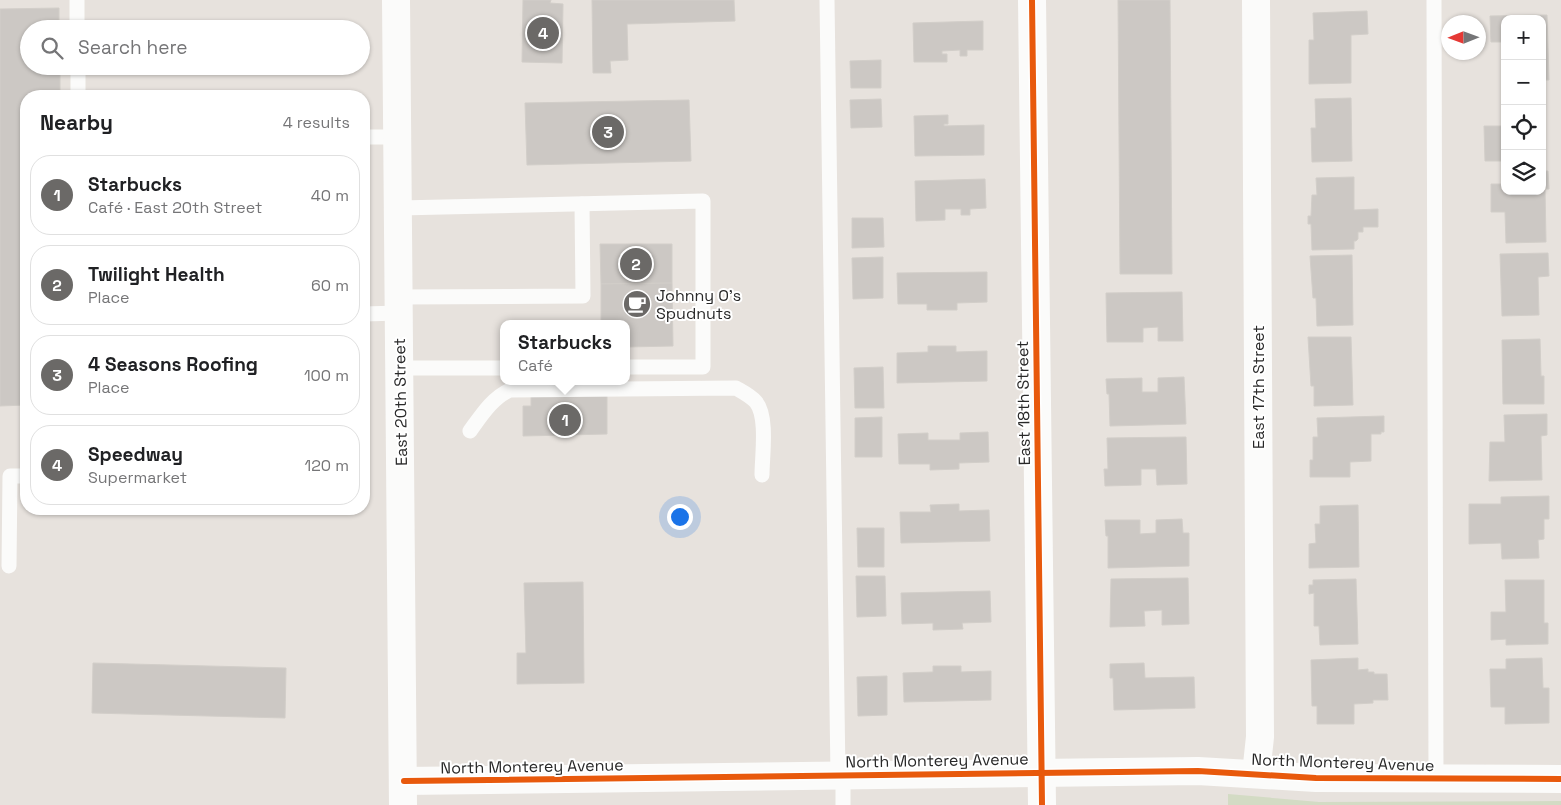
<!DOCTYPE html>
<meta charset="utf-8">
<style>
:root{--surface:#fff;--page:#f2f2f2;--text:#202124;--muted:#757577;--line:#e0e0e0;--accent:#6b6967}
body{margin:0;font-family:"Space Grotesk",sans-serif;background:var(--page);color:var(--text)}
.controls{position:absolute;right:15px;top:15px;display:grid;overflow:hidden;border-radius:10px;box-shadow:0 1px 4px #0004}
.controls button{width:45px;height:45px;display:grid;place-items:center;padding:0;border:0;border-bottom:1px solid var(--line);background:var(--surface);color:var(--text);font:25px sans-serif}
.compass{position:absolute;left:1441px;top:15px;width:45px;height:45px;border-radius:50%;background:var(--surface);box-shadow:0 1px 4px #0004;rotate:269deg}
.you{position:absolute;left:679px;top:516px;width:18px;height:18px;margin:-12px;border:4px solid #fff;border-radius:50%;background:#1a73e8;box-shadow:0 0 0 8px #1a73e833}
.badge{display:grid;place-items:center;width:32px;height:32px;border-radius:50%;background:var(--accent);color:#fff;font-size:16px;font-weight:700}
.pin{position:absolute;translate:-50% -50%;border:2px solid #fff;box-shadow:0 1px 5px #0006}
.popup{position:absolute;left:500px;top:320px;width:130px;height:65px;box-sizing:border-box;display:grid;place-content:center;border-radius:10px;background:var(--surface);filter:drop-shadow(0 1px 4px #0005);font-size:16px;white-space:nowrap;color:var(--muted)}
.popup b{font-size:19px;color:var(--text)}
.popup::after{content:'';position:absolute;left:50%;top:100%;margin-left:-10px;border:10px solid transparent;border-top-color:var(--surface)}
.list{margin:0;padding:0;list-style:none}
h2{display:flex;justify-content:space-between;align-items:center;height:65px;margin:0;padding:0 20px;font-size:21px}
h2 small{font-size:16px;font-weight:400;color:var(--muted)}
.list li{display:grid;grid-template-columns:32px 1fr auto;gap:15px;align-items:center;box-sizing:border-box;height:80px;margin:0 10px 10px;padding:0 10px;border:1px solid var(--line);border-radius:20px}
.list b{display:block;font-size:19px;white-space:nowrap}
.list p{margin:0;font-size:16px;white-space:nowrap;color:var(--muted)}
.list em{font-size:16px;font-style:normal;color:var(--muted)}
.icon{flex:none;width:28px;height:28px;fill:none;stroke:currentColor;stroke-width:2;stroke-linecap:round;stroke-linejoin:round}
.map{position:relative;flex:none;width:1561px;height:805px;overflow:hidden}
.search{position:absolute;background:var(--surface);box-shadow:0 1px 4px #0004;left:20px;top:20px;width:350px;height:55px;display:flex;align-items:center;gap:12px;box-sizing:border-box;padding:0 18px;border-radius:28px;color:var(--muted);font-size:19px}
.panel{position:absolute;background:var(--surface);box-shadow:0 1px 4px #0004;left:20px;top:90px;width:350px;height:425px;border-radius:20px}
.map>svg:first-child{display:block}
.cemetery{fill:#d3dbc4}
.building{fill:#ccc8c4;stroke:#d2cec9}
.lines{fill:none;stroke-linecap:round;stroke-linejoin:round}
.service{stroke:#fbfbfa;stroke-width:15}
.minor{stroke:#fbfbfa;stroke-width:28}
.secondary{stroke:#fbfbfa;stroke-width:28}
.cycleway-casing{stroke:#fff;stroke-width:9}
.cycleway{stroke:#e8590c;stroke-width:6}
.labels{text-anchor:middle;stroke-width:4;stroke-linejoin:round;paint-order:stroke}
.poi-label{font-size:16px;fill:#282828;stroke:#fff;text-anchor:start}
.street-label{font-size:16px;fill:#282828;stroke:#fff}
</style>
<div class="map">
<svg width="1561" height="805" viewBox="0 0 1561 805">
<rect width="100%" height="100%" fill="#e7e2dd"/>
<polygon class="cemetery" points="1228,794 1319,802 1561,801 1561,805 1228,805"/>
<g class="building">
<polygon points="523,0 551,0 550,3 563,4 562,63 522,62"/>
<polygon points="592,0 734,0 735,21 627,24 628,60 610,61 611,73 593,73"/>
<polygon points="1118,0 1170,0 1172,274 1120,274"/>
<polygon points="59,8 59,29 29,29 29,66 60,66 60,96 26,96 26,405 0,406 0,9"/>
<polygon points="1367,11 1368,34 1351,35 1351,83 1309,84 1309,40 1314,40 1313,13"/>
<polygon points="1547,15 1549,80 1542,80 1542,19 1505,19 1505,42 1491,42 1490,16"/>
<polygon points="983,21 983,50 967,50 967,56 960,56 960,50 942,51 942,54 947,54 947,62 914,62 913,23"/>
<polygon points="881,60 881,88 851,88 850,61"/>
<polygon points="1503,97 1505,97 1505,161 1485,161 1484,126 1503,126"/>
<polygon points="1351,98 1352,161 1312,162 1311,128 1316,128 1315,99"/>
<polygon points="881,99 882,127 851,128 850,100"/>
<polygon points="689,100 691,161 527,165 525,103"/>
<polygon points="948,115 948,124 944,124 944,126 984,125 984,155 915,156 914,116"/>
<polygon points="1542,123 1544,123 1545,163 1542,163"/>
<polygon points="1542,171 1548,171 1549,189 1545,189 1546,242 1506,243 1505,212 1491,212 1491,184 1505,184 1505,191 1542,191"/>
<polygon points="1354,177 1354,210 1378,209 1378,227 1363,227 1363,232 1358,232 1358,239 1356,241 1354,241 1354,249 1312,250 1311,224 1308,224 1308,216 1311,216 1312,195 1317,195 1316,178"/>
<polygon points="985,179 986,208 970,209 970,215 961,215 961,209 945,209 945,220 916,221 915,181"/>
<polygon points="852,218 883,218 884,247 852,248"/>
<polygon points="600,244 672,244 672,283 601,284"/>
<polygon points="1548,253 1549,276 1538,277 1539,315 1502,316 1500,254"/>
<polygon points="1352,255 1353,325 1317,326 1316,298 1313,298 1310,256"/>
<polygon points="883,257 883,298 853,299 852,258"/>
<polygon points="987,272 987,302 957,303 957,310 927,310 927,304 898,304 897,273"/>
<polygon points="672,283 673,346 626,347 626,324 601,324 601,284"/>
<polygon points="1182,292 1183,341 1158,341 1158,327 1143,328 1143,342 1107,342 1106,293"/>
<polygon points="1308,337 1351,337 1353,405 1314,406 1314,386 1311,386"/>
<polygon points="1540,339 1541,376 1544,376 1544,404 1503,404 1502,340"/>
<polygon points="928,346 956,346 956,352 987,351 987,381 897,383 897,353 928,352"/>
<polygon points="883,367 884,408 855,408 854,368"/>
<polygon points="1184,377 1186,424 1110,426 1109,394 1107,394 1106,379 1142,378 1142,392 1158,392 1158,378"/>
<polygon points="607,394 607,434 523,436 523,406 531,406 531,395"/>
<polygon points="1547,414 1547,435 1541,436 1542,480 1489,481 1490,442 1505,442 1504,415"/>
<polygon points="1384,416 1384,432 1381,432 1381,434 1371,434 1371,461 1350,462 1350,477 1310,477 1310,460 1313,460 1313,437 1318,437 1317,418"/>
<polygon points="882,417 882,457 855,457 855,418"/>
<polygon points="988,432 989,462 959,463 959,469 930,470 930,464 899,464 898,434 928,433 928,440 960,440 960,433"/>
<polygon points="1186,437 1187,484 1157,485 1156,469 1141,469 1141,485 1105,486 1104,469 1108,469 1107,438"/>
<polygon points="1549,496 1549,519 1544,519 1544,539 1538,540 1539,558 1502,559 1501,543 1469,544 1469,504 1501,504 1501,497"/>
<polygon points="959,504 959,511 989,510 990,541 901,543 900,512 931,512 930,505"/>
<polygon points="1358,505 1359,567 1309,568 1309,544 1316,543 1315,524 1320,524 1320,506"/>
<polygon points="1182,519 1183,533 1189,533 1189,566 1108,568 1108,536 1106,536 1105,520 1140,520 1140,534 1156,533 1156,520"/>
<polygon points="857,528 884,528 884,567 858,567"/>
<polygon points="856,576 885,576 886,616 857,617"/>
<polygon points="1188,578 1189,624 1162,625 1162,610 1144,611 1145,626 1110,627 1111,579"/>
<polygon points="1356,579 1358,644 1320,645 1319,626 1314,626 1314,593 1309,594 1309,585 1313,585 1313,580"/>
<polygon points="1505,580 1544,580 1544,623 1548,623 1548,644 1506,645 1506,639 1491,640 1491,612 1506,612"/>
<polygon points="583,582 584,683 517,684 517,653 526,653 524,583"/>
<polygon points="990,591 991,622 962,623 963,629 933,630 933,623 902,624 901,593"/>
<polygon points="1358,658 1358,670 1368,669 1368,672 1374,672 1374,674 1387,674 1388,700 1373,700 1373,703 1354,704 1354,724 1317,724 1317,706 1312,706 1311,660"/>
<polygon points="1542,658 1543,688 1549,688 1549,723 1505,724 1505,707 1491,707 1490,669 1506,669 1506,659"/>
<polygon points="93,663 286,668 285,718 92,713"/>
<polygon points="1144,663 1145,678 1194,677 1195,708 1114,710 1113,678 1110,678 1110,664"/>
<polygon points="933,666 961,666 961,672 991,671 991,700 904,702 903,673 933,672"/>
<polygon points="887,676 887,715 858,716 857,677"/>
</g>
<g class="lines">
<g class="service">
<polyline points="77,0 77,29"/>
<polyline points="827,0 838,776"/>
<polyline points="1434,0 1436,779"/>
<polyline points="78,66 78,96"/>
<polyline points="364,137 398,137"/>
<polyline points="399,208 703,201 703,367 626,367"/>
<polyline points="399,297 583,296 582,204"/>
<polyline points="364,314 399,313"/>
<polyline points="400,368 504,368"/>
<path d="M470 431C481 416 492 398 510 390L736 388C743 392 751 396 756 402 768 417 762 456 762 475"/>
<polyline points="9,566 10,476 26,476"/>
<polyline points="843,776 843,805"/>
</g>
<g class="minor">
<polyline points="1032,0 1042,805"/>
<polyline points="1256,774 1260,737 1256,0"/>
<polyline points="404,781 1198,771 1316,778 1561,779"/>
</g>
<polyline class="secondary" points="396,0 403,805"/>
<defs>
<g id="cycleway">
<polyline points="1032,0 1042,805"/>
<polyline points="404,781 1198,771 1316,778 1561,779"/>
</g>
</defs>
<use href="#cycleway" class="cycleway-casing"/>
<use href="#cycleway" class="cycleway"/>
</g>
<defs>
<symbol id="cafe-disc" viewBox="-11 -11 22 22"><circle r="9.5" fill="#6b6967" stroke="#fff"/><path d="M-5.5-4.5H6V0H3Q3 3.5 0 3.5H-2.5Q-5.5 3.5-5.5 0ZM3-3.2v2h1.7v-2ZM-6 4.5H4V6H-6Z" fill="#fff"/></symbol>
</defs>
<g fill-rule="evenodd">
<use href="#cafe-disc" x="621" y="288" width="32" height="32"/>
</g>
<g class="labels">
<g class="poi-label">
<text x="656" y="301">Johnny O's<tspan x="656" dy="18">Spudnuts</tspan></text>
</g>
<g class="street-label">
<text transform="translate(1258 387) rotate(-90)" y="6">East 17th Street</text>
<text transform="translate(400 402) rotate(-91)" y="6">East 20th Street</text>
<text transform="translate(1023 403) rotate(-91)" y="6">East 18th Street</text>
<text transform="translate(937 760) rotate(-1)" y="6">North Monterey Avenue</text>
<text transform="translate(1343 762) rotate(2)" y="6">North Monterey Avenue</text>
<text transform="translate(532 766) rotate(-1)" y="6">North Monterey Avenue</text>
</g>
</g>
</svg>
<div class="controls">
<button>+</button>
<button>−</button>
<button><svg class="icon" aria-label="locate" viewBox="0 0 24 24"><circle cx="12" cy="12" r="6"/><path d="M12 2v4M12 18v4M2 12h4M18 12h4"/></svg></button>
<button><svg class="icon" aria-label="layers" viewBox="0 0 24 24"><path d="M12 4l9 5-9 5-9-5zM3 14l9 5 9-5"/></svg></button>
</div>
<svg class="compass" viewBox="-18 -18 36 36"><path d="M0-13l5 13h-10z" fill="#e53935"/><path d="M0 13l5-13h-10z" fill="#757577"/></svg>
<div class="you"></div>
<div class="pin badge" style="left:565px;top:420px">1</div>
<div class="popup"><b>Starbucks</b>Café</div>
<div class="pin badge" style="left:636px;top:264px">2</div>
<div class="pin badge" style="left:608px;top:132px">3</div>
<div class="pin badge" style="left:543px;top:33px">4</div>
<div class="search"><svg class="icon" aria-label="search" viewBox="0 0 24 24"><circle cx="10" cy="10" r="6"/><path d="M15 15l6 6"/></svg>Search here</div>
<section class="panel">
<h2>Nearby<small>4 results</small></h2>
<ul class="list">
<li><span class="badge">1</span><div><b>Starbucks</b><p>Café · East 20th Street</p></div><em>40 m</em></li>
<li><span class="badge">2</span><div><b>Twilight Health</b><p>Place</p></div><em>60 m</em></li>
<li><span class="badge">3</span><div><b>4 Seasons Roofing</b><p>Place</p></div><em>100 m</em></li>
<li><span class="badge">4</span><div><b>Speedway</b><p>Supermarket</p></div><em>120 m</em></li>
</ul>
</section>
</div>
